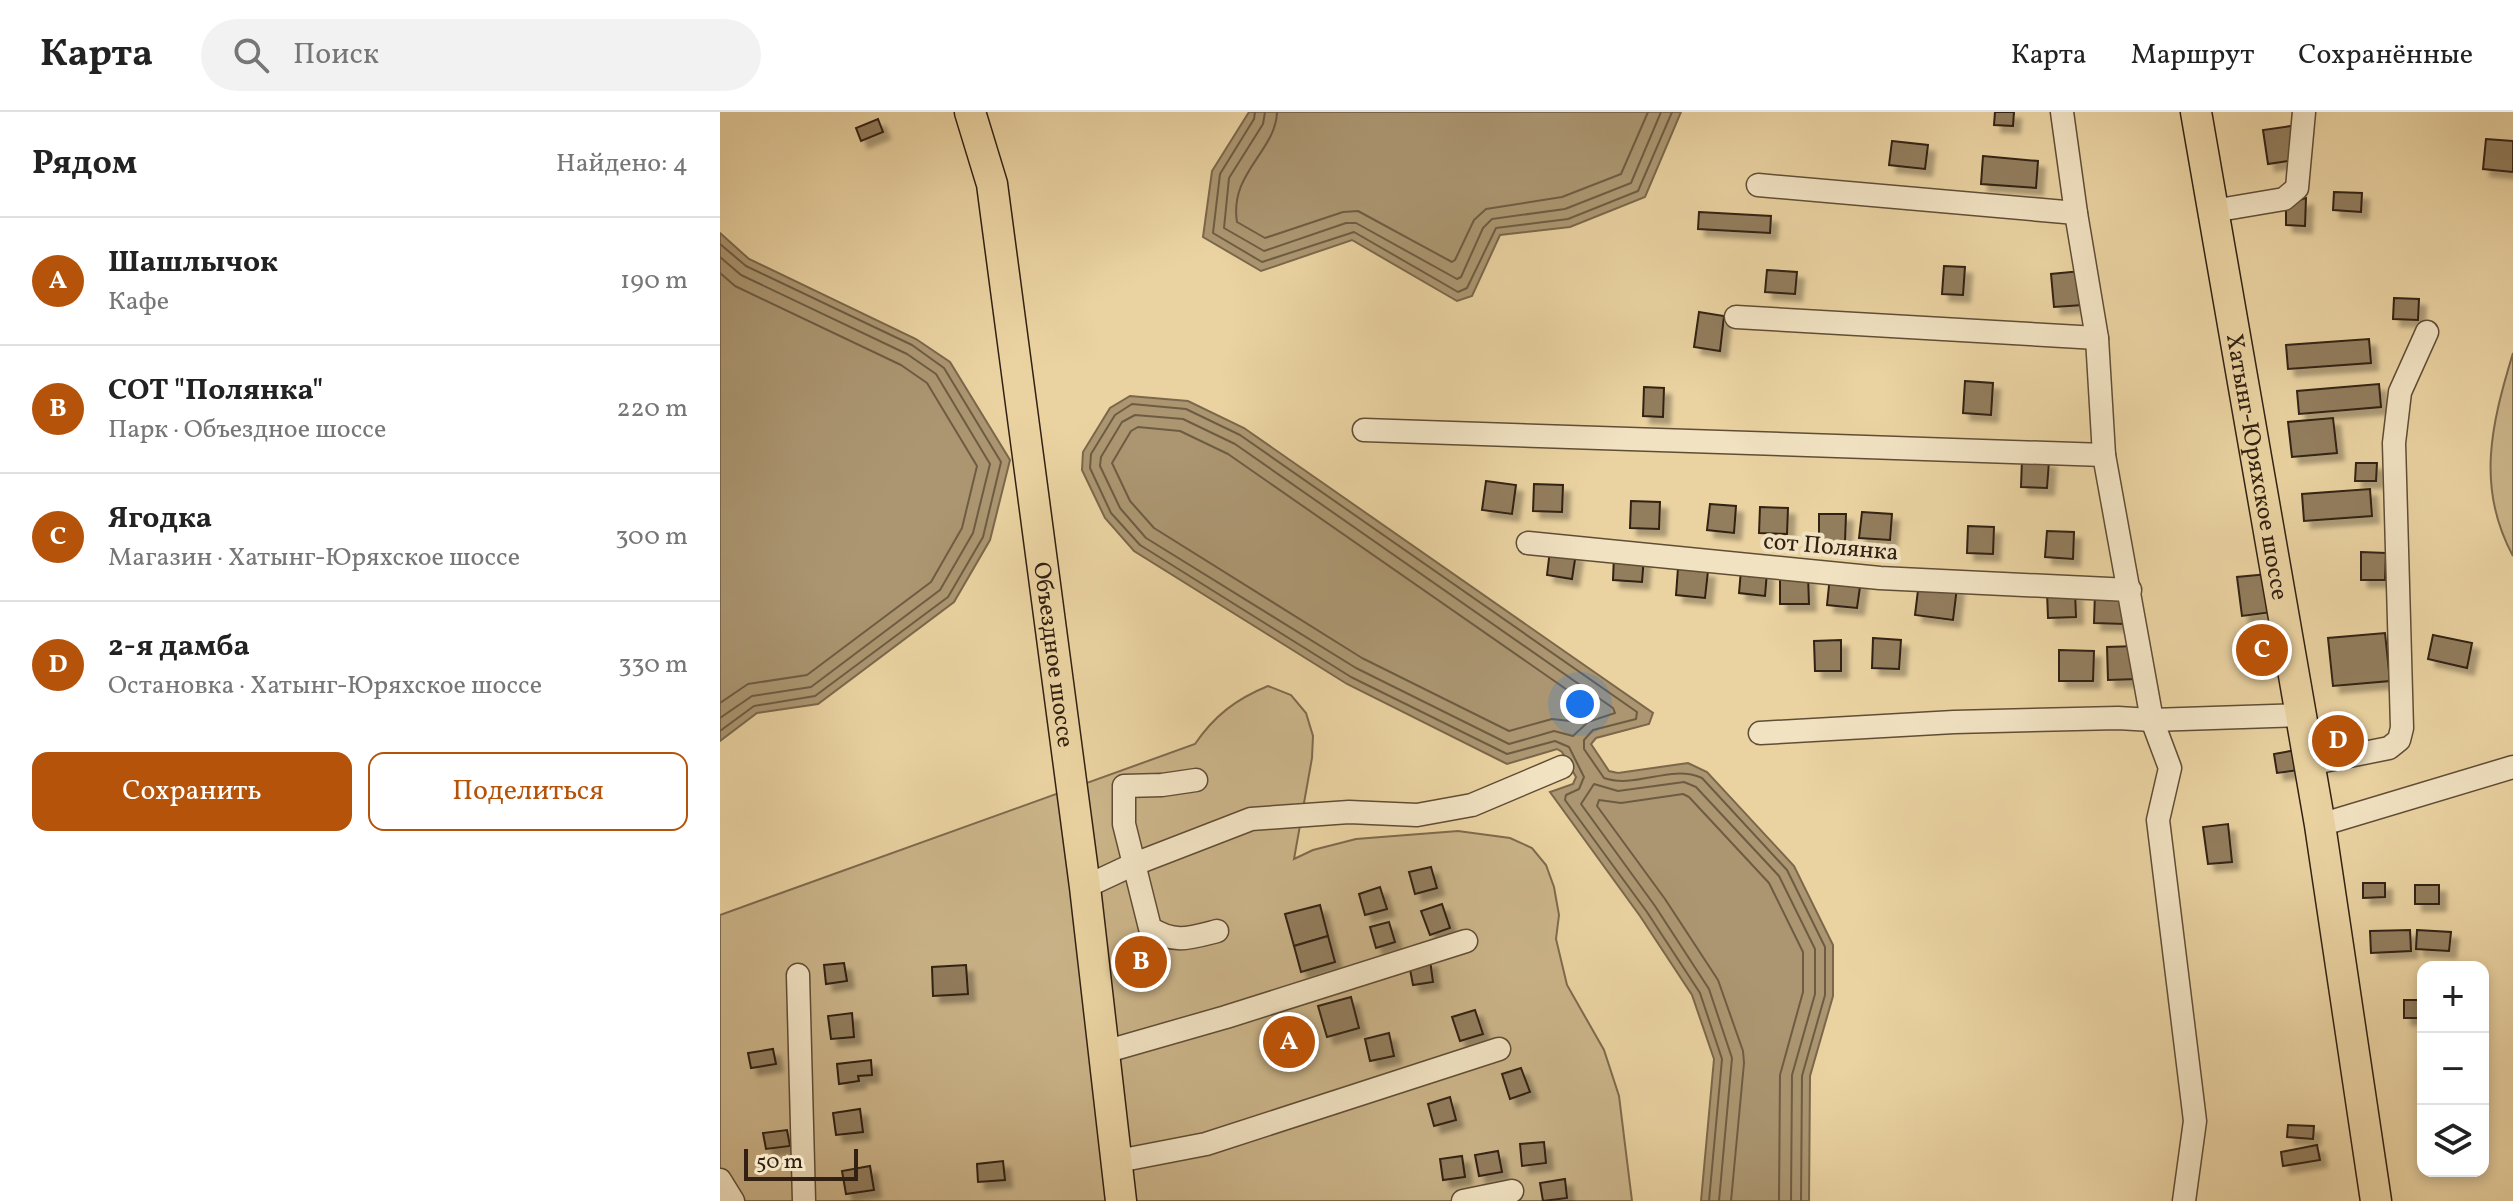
<!DOCTYPE html>
<html lang="ru">
<meta charset="utf-8">
<style>
:root{--surface:#fff;--page:#f2f2f2;--text:#222;--muted:#767676;--line:#e0e0e0;--accent:#b45309}
body{margin:0;font-family:Vollkorn,serif;background:var(--page);color:var(--text)}
.controls{position:absolute;right:24px;bottom:24px;display:grid;overflow:hidden;border-radius:16px;box-shadow:0 4px 12px #0003}
.controls button{width:72px;height:72px;display:grid;place-items:center;padding:0;border:0;border-bottom:2px solid var(--line);background:var(--surface);color:var(--text);font:40px sans-serif}
.scale{position:absolute;left:24px;bottom:20px;width:114px;box-sizing:border-box;padding-left:8px;border:4px solid #322113;border-top:0;font-size:22px;line-height:28px;white-space:nowrap;color:#322113;-webkit-text-stroke:6px #f1e2c2;paint-order:stroke}
.you{position:absolute;left:860px;top:592px;width:28px;height:28px;margin:-20px;border:6px solid #fff;border-radius:50%;background:#1a73e8;box-shadow:0 0 0 12px #1a73e833}
.badge{display:grid;place-items:center;width:52px;height:52px;border-radius:50%;background:var(--accent);color:#fff;font-size:26px;font-weight:700}
.pin{position:absolute;translate:-50% -50%;border:4px solid #fff;box-shadow:0 2px 8px #0006}
.list{margin:0;padding:0;list-style:none}
h2{display:flex;justify-content:space-between;align-items:center;height:104px;margin:0;padding:0 32px;font-size:34px}
h2 small{font-size:26px;font-weight:400;color:var(--muted)}
.list li{display:grid;grid-template-columns:52px 1fr auto;gap:24px;align-items:center;box-sizing:border-box;height:128px;padding:0 32px;border-top:2px solid var(--line)}
.list b{display:block;font-size:30px;white-space:nowrap}
.list p{margin:0;font-size:26px;white-space:nowrap;color:var(--muted)}
.list em{font-size:26px;font-style:normal;color:var(--muted)}
.actions{display:flex;gap:16px;padding:24px 32px}
.actions a{flex:1;padding:18px 0;border:2px solid var(--accent);border-radius:16px;text-align:center;font-size:28px;color:var(--accent)}
.actions .main{background:var(--accent);color:#fff}
.icon{flex:none;width:44px;height:44px;fill:none;stroke:currentColor;stroke-width:2;stroke-linecap:round;stroke-linejoin:round}
.map{position:relative;flex:none;width:1793px;height:1089px;overflow:hidden}
header{display:flex;align-items:center;gap:48px;box-sizing:border-box;height:112px;padding:0 40px;background:var(--surface);border-bottom:2px solid var(--line)}
header strong{font-size:38px}
nav{display:flex;gap:44px;margin-inline-start:auto;font-size:28px}
.search{width:560px;height:72px;background:var(--page);display:flex;align-items:center;gap:20px;box-sizing:border-box;padding:0 28px;border-radius:44px;color:var(--muted);font-size:30px}
main{display:flex}
aside{flex:1;background:var(--surface)}
.map>svg:first-child{display:block}
.green{fill:#cbb489;stroke:#7e6a4e;stroke-width:2}
.water{fill:#ab9671;stroke:#7b674b;stroke-width:2}
.lines{fill:none;stroke-linecap:round;stroke-linejoin:round}
.shore{stroke:#6e5c42;stroke-width:2}
.building{fill:#927d5d;stroke:#322113;stroke-width:2;filter:url(#shadow)}
.minor-casing{stroke:#604d36;stroke-width:25}
.major-casing{stroke:#322113;stroke-width:33}
.minor{stroke:#f1e2c2;stroke-width:22}
.major{stroke:#ead2a1;stroke-width:30}
.labels{text-anchor:middle;stroke-width:8;stroke-linejoin:round;paint-order:stroke}
.street-label{font-size:24px;fill:#322113;stroke:#f1e2c2}
</style>
<header>
<strong>Карта</strong>
<div class="search"><svg class="icon" aria-label="search" viewBox="0 0 24 24"><circle cx="10" cy="10" r="6"/><path d="M15 15l6 6"/></svg>Поиск</div>
<nav><a>Карта</a><a>Маршрут</a><a>Сохранённые</a></nav>
</header>
<main>
<aside>
<h2>Рядом<small>Найдено: 4</small></h2>
<ul class="list">
<li><span class="badge">A</span><div><b>Шашлычок</b><p>Кафе</p></div><em>190 m</em></li>
<li><span class="badge">B</span><div><b>СОТ &quot;Полянка&quot;</b><p>Парк · Объездное шоссе</p></div><em>220 m</em></li>
<li><span class="badge">C</span><div><b>Ягодка</b><p>Магазин · Хатынг-Юряхское шоссе</p></div><em>300 m</em></li>
<li><span class="badge">D</span><div><b>2-я дамба</b><p>Остановка · Хатынг-Юряхское шоссе</p></div><em>330 m</em></li>
</ul>
<div class="actions"><a class="main">Сохранить</a><a>Поделиться</a></div>
</aside>
<div class="map">
<svg width="1793" height="1089" viewBox="0 0 1793 1089">
<defs>
<filter id="shadow"><feDropShadow dx="7" dy="7" stdDeviation="2" flood-color="#0004"/></filter>
</defs>
<rect width="100%" height="100%" fill="#ead2a1"/>
<filter id="stains"><feTurbulence type="fractalNoise" baseFrequency=".0025" numOctaves="4"/><feColorMatrix values="0 0 0 0 .2 0 0 0 0 .09 0 0 0 0 .02 0 0 0 .5 -.17"/></filter>
<radialGradient id="worn" r=".72"><stop offset=".6" stop-color="#630" stop-opacity="0"/><stop offset="1" stop-color="#630" stop-opacity=".3"/></radialGradient>
<g class="green">
<path d="M1793 241V444C1756 376 1771 313 1793 241Z"/>
<path d="M548 574 571 583 586 601 593 624 592 646 574 747 593 738 636 727 738 719 790 726 812 736 826 753 834 775 839 803 836 827 847 873 884 938 899 984 912 1089H0V803L475 632C494 604 516 587 548 574Z"/>
</g>
<g class="water">
<polygon points="529,0 961,0 925,85 850,115 780,123 752,184 737,189 632,128 541,159 483,125 492,59"/>
<polygon points="0,121 29,147 196,227 230,250 290,348 270,428 234,490 98,592 37,601 0,629"/>
<polygon points="410,284 468,289 524,316 933,601 929,612 876,626 871,632 889,659 898,661 968,651 987,660 1074,754 1113,833 1113,884 1090,964 1089,1089 981,1089 994,947 972,883 920,804 830,680 853,672 856,665 842,640 837,637 787,652 627,572 414,439 385,406 362,358 363,340 390,296"/>
</g>
<g class="lines">
<g class="shore">
<polyline points="535,0 534,7 500,62 493,121 542,150 634,120 738,180 747,176 776,116 848,107 918,79 952,0"/>
<polyline points="545,0 543,12 509,66 504,116 544,139 626,111 636,111 737,167 741,165 763,116 772,107 845,97 911,71 941,0"/>
<path d="M557 0C556 39 509 61 517 110L545 126 623 100 638 99 732 150 735 148 754 108 766 97 842 85 901 62 928 0"/>
<polyline points="0,132 26,154 192,233 224,256 281,350 263,425 228,485 95,584 34,594 0,619"/>
<polyline points="0,145 21,163 187,242 216,262 270,352 253,421 220,478 91,575 32,584 0,606"/>
<polyline points="0,161 15,174 181,253 207,271 257,354 242,416 211,470 87,563 28,572 0,591"/>
<polygon points="415,303 463,307 515,332 893,596 895,601 868,610 853,624 834,619 789,632 636,556 426,426 400,396 380,354 381,345 402,310"/>
<polygon points="418,315 460,319 508,342 866,591 867,596 850,609 832,607 789,619 642,546 434,416 410,389 392,351 411,319"/>
<path d="M989 1089 1002 947 980 881 927 800 845 688 846 683 859 677 864 665 849 635 835 629 787 642 631 565 420 433 391 401 370 356 371 342 395 303 412 292 466 297 520 323 917 600 916 607 873 618 864 628V637L884 666C916 677 950 652 982 666L1067 758 1105 835V883L1082 964 1081 1089"/>
<polyline points="999,1089 1012,946 989,877 935,794 861,692 874,672 898,679 964,670 976,675 1059,764 1095,837 1095,882 1072,963 1071,1089"/>
<polyline points="1011,1089 1024,951 1023,939 998,868 945,787 877,694 879,688 901,691 963,682 969,685 1049,771 1083,840 1083,880 1060,963 1059,1089"/>
</g>
</g>
<g class="building">
<polygon points="1275,0 1294,0 1293,14 1274,13"/>
<polygon points="158,7 163,20 141,29 136,16"/>
<polygon points="1571,14 1575,48 1548,52 1543,18"/>
<polygon points="1766,27 1793,29 1793,60 1763,57"/>
<polygon points="1172,29 1208,33 1205,57 1169,53"/>
<polygon points="1263,44 1318,49 1316,76 1261,72"/>
<polygon points="1614,80 1642,81 1641,100 1613,98"/>
<polygon points="1586,86 1585,114 1566,113 1566,92"/>
<polygon points="979,100 1051,104 1050,121 978,117"/>
<polygon points="1224,154 1245,155 1243,183 1222,182"/>
<polygon points="1047,158 1077,160 1075,182 1045,180"/>
<polygon points="1361,159 1363,193 1334,195 1331,162"/>
<polygon points="1674,186 1699,187 1698,208 1673,207"/>
<polygon points="979,200 1004,204 1000,239 974,235"/>
<polygon points="1649,227 1651,251 1568,257 1566,233"/>
<polygon points="1245,269 1273,271 1271,303 1243,301"/>
<polygon points="1659,272 1661,295 1579,302 1577,279"/>
<polygon points="924,275 944,276 943,305 923,304"/>
<polygon points="1613,306 1617,341 1572,345 1568,310"/>
<polygon points="1302,347 1329,349 1327,376 1301,375"/>
<polygon points="1636,351 1657,351 1656,369 1635,369"/>
<polygon points="766,369 796,373 792,402 762,398"/>
<polygon points="814,372 843,373 842,400 813,399"/>
<polygon points="1650,377 1652,404 1584,409 1582,382"/>
<polygon points="911,389 940,390 939,417 910,416"/>
<polygon points="990,392 1016,394 1014,421 987,418"/>
<polygon points="1040,395 1068,396 1067,422 1039,421"/>
<polygon points="1142,400 1172,402 1170,428 1139,426"/>
<polygon points="1099,402 1126,402 1125,430 1099,429"/>
<polygon points="1248,414 1274,415 1273,442 1247,441"/>
<polygon points="1327,419 1354,420 1353,447 1325,445"/>
<polygon points="830,438 856,441 852,467 827,463"/>
<polygon points="1641,440 1666,441 1665,468 1641,468"/>
<polygon points="894,443 924,444 922,470 893,468"/>
<polygon points="958,456 988,459 985,486 956,483"/>
<polygon points="1021,458 1047,460 1045,484 1019,481"/>
<polygon points="1548,462 1552,500 1522,504 1517,465"/>
<polygon points="1060,463 1088,463 1089,492 1060,492"/>
<polygon points="1110,464 1141,468 1137,496 1107,493"/>
<polygon points="1199,470 1237,475 1233,508 1195,503"/>
<polygon points="1355,479 1356,505 1328,506 1327,480"/>
<polygon points="1375,480 1405,480 1405,512 1374,511"/>
<polygon points="1665,521 1670,569 1613,574 1608,526"/>
<polygon points="1713,523 1752,531 1747,556 1708,547"/>
<polygon points="1153,526 1181,528 1179,557 1152,556"/>
<polygon points="1121,528 1121,559 1095,559 1094,529"/>
<polygon points="1416,534 1418,567 1388,568 1387,535"/>
<polygon points="1339,538 1374,539 1373,569 1339,569"/>
<polygon points="1576,638 1579,658 1557,661 1554,642"/>
<polygon points="1508,712 1512,750 1488,752 1483,715"/>
<polygon points="711,755 717,776 695,782 689,760"/>
<polygon points="1643,771 1665,771 1665,785 1643,786"/>
<rect x="1695" y="773" width="24" height="19"/>
<polygon points="660,775 667,797 645,803 639,782"/>
<polygon points="722,792 730,816 710,823 701,799"/>
<polygon points="600,793 608,824 574,834 565,802"/>
<polygon points="669,810 675,830 656,836 650,815"/>
<polygon points="1690,818 1691,839 1651,841 1650,819"/>
<polygon points="1697,818 1731,820 1729,839 1696,837"/>
<polygon points="608,824 615,850 581,860 574,834"/>
<polygon points="710,848 713,870 693,873 689,852"/>
<polygon points="124,851 127,869 106,872 104,853"/>
<polygon points="246,853 248,882 213,884 212,855"/>
<polygon points="631,885 639,916 607,925 598,894"/>
<rect x="1684" y="888" width="19" height="18"/>
<polygon points="755,898 763,922 740,929 732,905"/>
<polygon points="132,901 134,925 111,927 108,904"/>
<polygon points="583,917 588,933 554,942 550,926"/>
<polygon points="669,921 674,944 650,949 645,927"/>
<polygon points="53,937 56,952 31,956 28,941"/>
<polygon points="151,948 152,963 138,964 139,969 119,972 117,952"/>
<polygon points="801,956 810,980 790,987 782,962"/>
<polygon points="730,985 736,1008 714,1014 708,992"/>
<polygon points="140,997 143,1020 116,1023 113,1001"/>
<polygon points="1568,1013 1594,1014 1593,1027 1567,1025"/>
<polygon points="67,1018 70,1034 46,1037 43,1021"/>
<polygon points="824,1030 826,1051 802,1054 800,1032"/>
<polygon points="1597,1033 1600,1048 1563,1054 1561,1040"/>
<polygon points="778,1039 782,1060 759,1064 755,1043"/>
<polygon points="742,1044 745,1065 723,1068 720,1047"/>
<polygon points="283,1049 285,1068 258,1070 257,1052"/>
<polygon points="150,1054 154,1078 126,1082 122,1059"/>
<polygon points="845,1067 847,1086 823,1089 820,1071"/>
</g>
<g class="lines">
<defs>
<g id="minor">
<polyline points="1342,0 1356,101 1377,226 1384,343 1432,608 1450,656 1438,708 1475,1009 1464,1089"/>
<polyline points="1038,73 1356,101"/>
<polyline points="1493,99 1564,87 1577,76 1584,0"/>
<polyline points="1016,205 1377,226"/>
<polyline points="644,318 1384,343"/>
<polyline points="808,431 1160,466 1410,478"/>
<polyline points="1040,621 1234,610 1398,606 1432,608 1580,603"/>
<polyline points="1589,652 1669,636 1679,628 1682,616 1674,331 1680,280 1707,220"/>
<path d="M476 668 442 673 404 674V712L430 816C454 832 470 826 497 819"/>
<polyline points="1600,713 1793,655"/>
<polyline points="365,775 412,753 531,707 629,700 697,703 752,693 842,655"/>
<polyline points="78,863 84,1089"/>
<polyline points="384,940 506,905 746,829"/>
<polyline points="398,1049 486,1032 779,937"/>
<polyline points="0,1068 13,1089"/>
<polyline points="743,1089 792,1079"/>
</g>
<g id="major">
<path id="s1" d="M250 0 272 72 365 775 401 1089"/>
<path id="s2" d="M1476 0 1600 713 1656 1089"/>
</g>
</defs>
<use href="#minor" class="minor-casing"/>
<use href="#major" class="major-casing"/>
<use href="#minor" class="minor"/>
<use href="#major" class="major"/>
</g>
<g class="labels">
<g class="street-label">
<text dy="8" stroke="none"><textPath href="#s2" startOffset="360">Хатынг-Юряхское шоссе</textPath></text>
<text transform="translate(1111 434) rotate(5)" y="8">сот Полянка</text>
<text dy="8" stroke="none"><textPath href="#s1" startOffset="550">Объездное шоссе</textPath></text>
</g>
</g>
<rect width="100%" height="100%" filter="url(#stains)"/>
<rect width="100%" height="100%" fill="url(#worn)"/>
</svg>
<div class="controls">
<button>+</button>
<button>−</button>
<button><svg class="icon" aria-label="layers" viewBox="0 0 24 24"><path d="M12 4l9 5-9 5-9-5zM3 14l9 5 9-5"/></svg></button>
</div>
<div class="scale">50 m</div>
<div class="you"></div>
<div class="pin badge" style="left:569px;top:930px">A</div>
<div class="pin badge" style="left:421px;top:850px">B</div>
<div class="pin badge" style="left:1542px;top:538px">C</div>
<div class="pin badge" style="left:1618px;top:629px">D</div>
</div>
</main>
